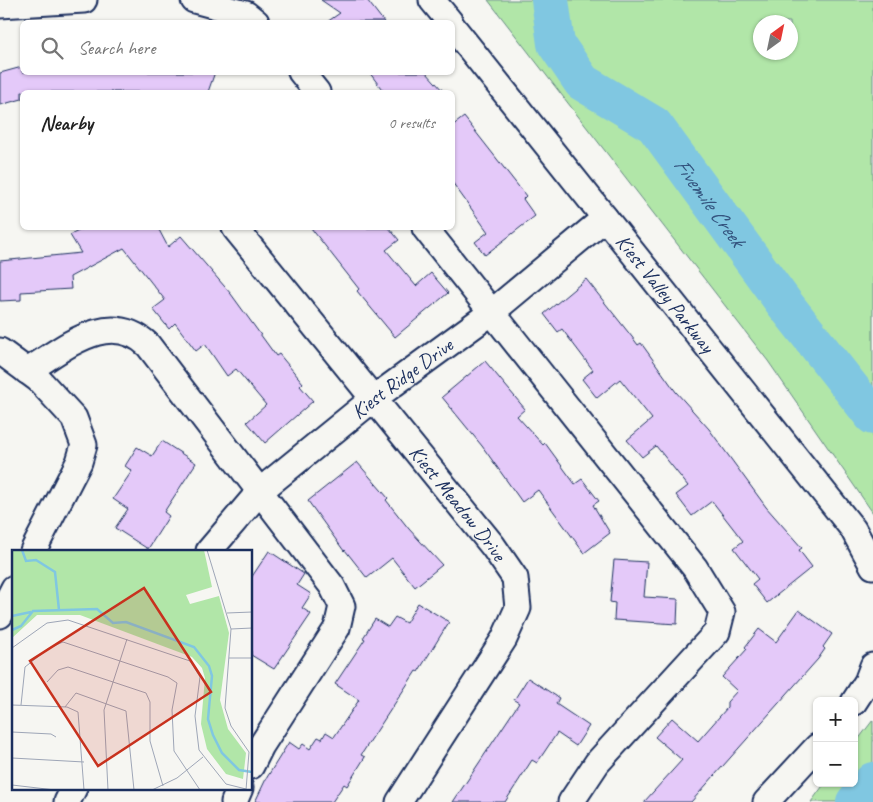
<!DOCTYPE html>
<meta charset="utf-8">
<style>
:root{--surface:#fff;--page:#f6f6f6;--text:#222;--muted:#767676;--line:#e0e0e0}
body{margin:0;font-family:Caveat,sans-serif;background:var(--page);color:var(--text)}
.controls{position:absolute;right:15px;bottom:15px;display:grid;overflow:hidden;border-radius:8px;box-shadow:0 1px 4px #0004}
.controls button{width:45px;height:45px;display:grid;place-items:center;padding:0;border:0;border-bottom:1px solid var(--line);background:var(--surface);color:var(--text);font:25px sans-serif}
.compass{position:absolute;left:753px;top:15px;width:45px;height:45px;border-radius:50%;background:var(--surface);box-shadow:0 1px 4px #0004;rotate:33deg}
.list{margin:0;padding:0;list-style:none}
h2{display:flex;justify-content:space-between;align-items:center;height:65px;margin:0;padding:0 20px;font-size:21px}
h2 small{font-size:16px;font-weight:400;color:var(--muted)}
.icon{flex:none;width:28px;height:28px;fill:none;stroke:currentColor;stroke-width:2;stroke-linecap:round;stroke-linejoin:round}
.map{position:relative;flex:none;width:873px;height:802px;overflow:hidden}
.search{position:absolute;background:var(--surface);box-shadow:0 1px 4px #0004;left:20px;top:20px;width:435px;height:55px;display:flex;align-items:center;gap:12px;box-sizing:border-box;padding:0 18px;border-radius:8px;color:var(--muted);font-size:19px}
.panel{position:absolute;background:var(--surface);box-shadow:0 1px 4px #0004;left:20px;top:90px;width:435px;height:140px;border-radius:8px}
.map>svg:first-child{display:block}
.green{fill:#b1e6a8;stroke:#668a83;fill-rule:evenodd}
.lines{fill:none;stroke-linecap:round;stroke-linejoin:round}
.river{stroke:#80c7e1;stroke-width:38}
.building{fill:#e4c9f9;stroke:#1b2f5e}
.minor-casing{stroke:#1b2f5e;stroke-width:29}
.minor{stroke:#f6f6f2;stroke-width:25}
.labels{text-anchor:middle;stroke-width:4;stroke-linejoin:round;paint-order:stroke}
.street-label{font-size:21px;fill:#1b2f5e;stroke:#f6f6f2}
.water-label{font-size:22px;font-style:italic;fill:#34557f;stroke:#f6f6f2}
.inset-river{fill:none;stroke:#80c7e1;stroke-width:2.5}
.inset-road{fill:none;stroke:#9ea6b7;stroke-width:1}
.view{fill:#c8321e;fill-opacity:0.15;stroke:#c8321e;stroke-width:2.5}
.inset-edge{fill:none;stroke:#1b2f5e;stroke-width:2.5}
</style>
<div class="map">
<svg width="873" height="802" viewBox="0 0 873 802">
<rect width="100%" height="100%" fill="#f6f6f2"/>
<filter id="ink" filterUnits="userSpaceOnUse"><feTurbulence type="fractalNoise" baseFrequency=".02" numOctaves="2"/><feDisplacementMap in="SourceGraphic" scale="10" xChannelSelector="R" yChannelSelector="G"/><feConvolveMatrix kernelMatrix="1 2 1 2 8 2 1 2 1" color-interpolation-filters="sRGB"/></filter>
<g filter="url(#ink)">
<g class="green">
<path d="M488 0H873V513L768 361ZM760 22H790V52H760Z"/>
<polygon points="873,720 873,802 811,802 825,783 854,783 854,745"/>
</g>
<g class="lines">
<g class="river">
<path id="s1" d="M550 0 556 44 582 82 654 125 784 303 873 416"/>
<polyline points="855,802 873,781"/>
</g>
</g>
<g class="building">
<polygon points="321,0 367,0 384,22 327,22 340,13"/>
<polygon points="22,67 22,72 215,72 208,92 22,92 22,99 0,105 0,73"/>
<polygon points="369,72 426,72 444,92 384,92"/>
<polygon points="464,117 526,196 523,199 535,216 485,255 475,242 488,232 452,182 452,126"/>
<polygon points="85,228 158,228 168,247 181,236 231,294 276,356 279,354 303,383 300,386 313,401 265,443 247,422 266,405 236,369 227,376 205,344 196,351 175,323 169,329 153,309 165,300 124,248 70,277 71,289 21,292 21,300 0,301 0,261 81,253 70,235"/>
<polygon points="311,228 389,228 399,240 386,250 416,286 431,273 448,293 395,337 357,291 359,289"/>
<polygon points="586,279 632,337 638,345 641,343 676,392 709,429 766,507 802,548 799,550 812,567 767,603 752,584 758,579 734,548 743,541 712,501 692,516 676,495 688,486 656,446 642,457 627,440 652,419 620,379 597,398 582,379 593,370 562,329 558,332 544,314"/>
<polygon points="485,361 525,409 517,416 543,445 545,443 575,484 582,479 599,501 593,505 610,533 584,553 538,490 522,502 482,446 442,397"/>
<polygon points="162,441 196,463 164,512 169,516 148,549 115,528 128,509 113,499 132,471 125,466 137,447 152,456"/>
<polygon points="357,462 388,498 386,500 409,529 442,565 415,587 392,558 367,578 345,550 344,551 308,501"/>
<polygon points="269,551 304,574 297,585 311,594 302,608 311,614 274,669 251,655 251,578"/>
<polygon points="614,560 647,562 644,597 678,599 677,624 614,620 615,603 610,602"/>
<polygon points="418,603 449,622 418,672 416,671 361,755 365,757 347,786 344,784 332,802 255,802 266,779 289,742 299,749 303,744 310,749 318,737 322,739 326,732 334,737 359,700 335,684 365,639 363,638 375,619 388,627 395,617 406,623"/>
<polygon points="799,610 832,634 823,647 825,649 818,659 691,802 644,802 682,760 655,737 672,718 698,741 727,708 727,702 737,691 722,677 747,649 745,647 759,629 776,642"/>
<polygon points="528,678 559,698 556,704 589,726 576,746 557,733 537,763 532,760 505,802 453,802 519,703 514,700"/>
</g>
<g class="lines">
<defs>
<g id="minor">
<polyline points="194,0 246,14 256,22"/>
<polyline points="432,0 450,22"/>
<polyline points="0,5 84,0"/>
<path id="s2" d="M452 26 853 529 873 566"/>
<polyline points="301,72 317,92"/>
<path id="s3" d="M235 228 493 546 515 578 518 608 504 639 399 802"/>
<polyline points="425,228 695,568 722,612 717,632 597,763 571,802"/>
<polyline points="0,351 38,379 74,418 84,445 79,462 33,551"/>
<path d="M27 371C64 349 108 308 148 345L332 586 342 606 337 628 261 746 251 766"/>
<path id="s4" d="M209 551 260 491 373 399 492 312 605 218"/>
<polyline points="0,615 14,588"/>
<polyline points="854,702 867,682 873,666"/>
<polyline points="67,802 74,788"/>
<polyline points="234,802 240,788"/>
<polyline points="766,802 817,747"/>
</g>
</defs>
<use href="#minor" class="minor-casing"/>
<use href="#minor" class="minor"/>
</g>
</g>
<g class="labels">
<g class="street-label">
<text dy="7" stroke="none"><textPath href="#s2" startOffset="342">Kiest Valley Parkway</textPath></text>
<text dy="7" stroke="none"><textPath href="#s4" startOffset="260">Kiest Ridge Drive</textPath></text>
<text dy="7" stroke="none"><textPath href="#s3" startOffset="354">Kiest Meadow Drive</textPath></text>
</g>
<g class="water-label">
<text dy="8" stroke="none"><textPath href="#s1" startOffset="269">Fivemile Creek</textPath></text>
</g>
</g>
<g transform="translate(12 550)">
<rect width="240" height="240" fill="#f6f6f2"/>
<path d="M0 0H192L200 37 174 45 178 54 207 46 217 83 208 150 216 179 234 203 231 229 214 224 195 199 189 174 193 128 190 118 180 107 68 65H25L0 88Z" fill="#b1e6a8"/>
<path class="inset-river" d="M10 0 14 11 24 10 43 22 47 60M0 66 19 62M0 80 9 76 21 61 85 59 101 73 114 72 182 97 197 116 200 126 196 169 201 185 210 203 227 220 240 222"/>
<path class="inset-road" d="M195 0 219 79 213 158 219 176 237 202 234 240M215 63 240 62M219 79 240 78M0 98 35 73 56 70 178 111 188 127 183 166 187 200 214 234 234 239M217 108H240M35 132 46 120 56 117 134 143 138 152V191L151 236M0 155 55 157 66 162 72 240M9 155 13 117 37 98 51 92 156 127 165 133 160 160 162 201 188 240M53 157 64 143 114 161 122 240M0 182 39 184 44 187M0 208 72 212M0 235 43 240M96 240 92 160 115 89M140 240 165 228 191 207"/>
<path class="view" d="M132 38 199 142 86 216 18 111Z"/>
<rect width="240" height="240" class="inset-edge"/>
</g>
</svg>
<div class="controls">
<button>+</button>
<button>−</button>
</div>
<svg class="compass" viewBox="-18 -18 36 36"><path d="M0-13l5 13h-10z" fill="#e53935"/><path d="M0 13l5-13h-10z" fill="#767676"/></svg>
<div class="search"><svg class="icon" aria-label="search" viewBox="0 0 24 24"><circle cx="10" cy="10" r="6"/><path d="M15 15l6 6"/></svg>Search here</div>
<section class="panel">
<h2>Nearby<small>0 results</small></h2>
<ul class="list">
</ul>
</section>
</div>
